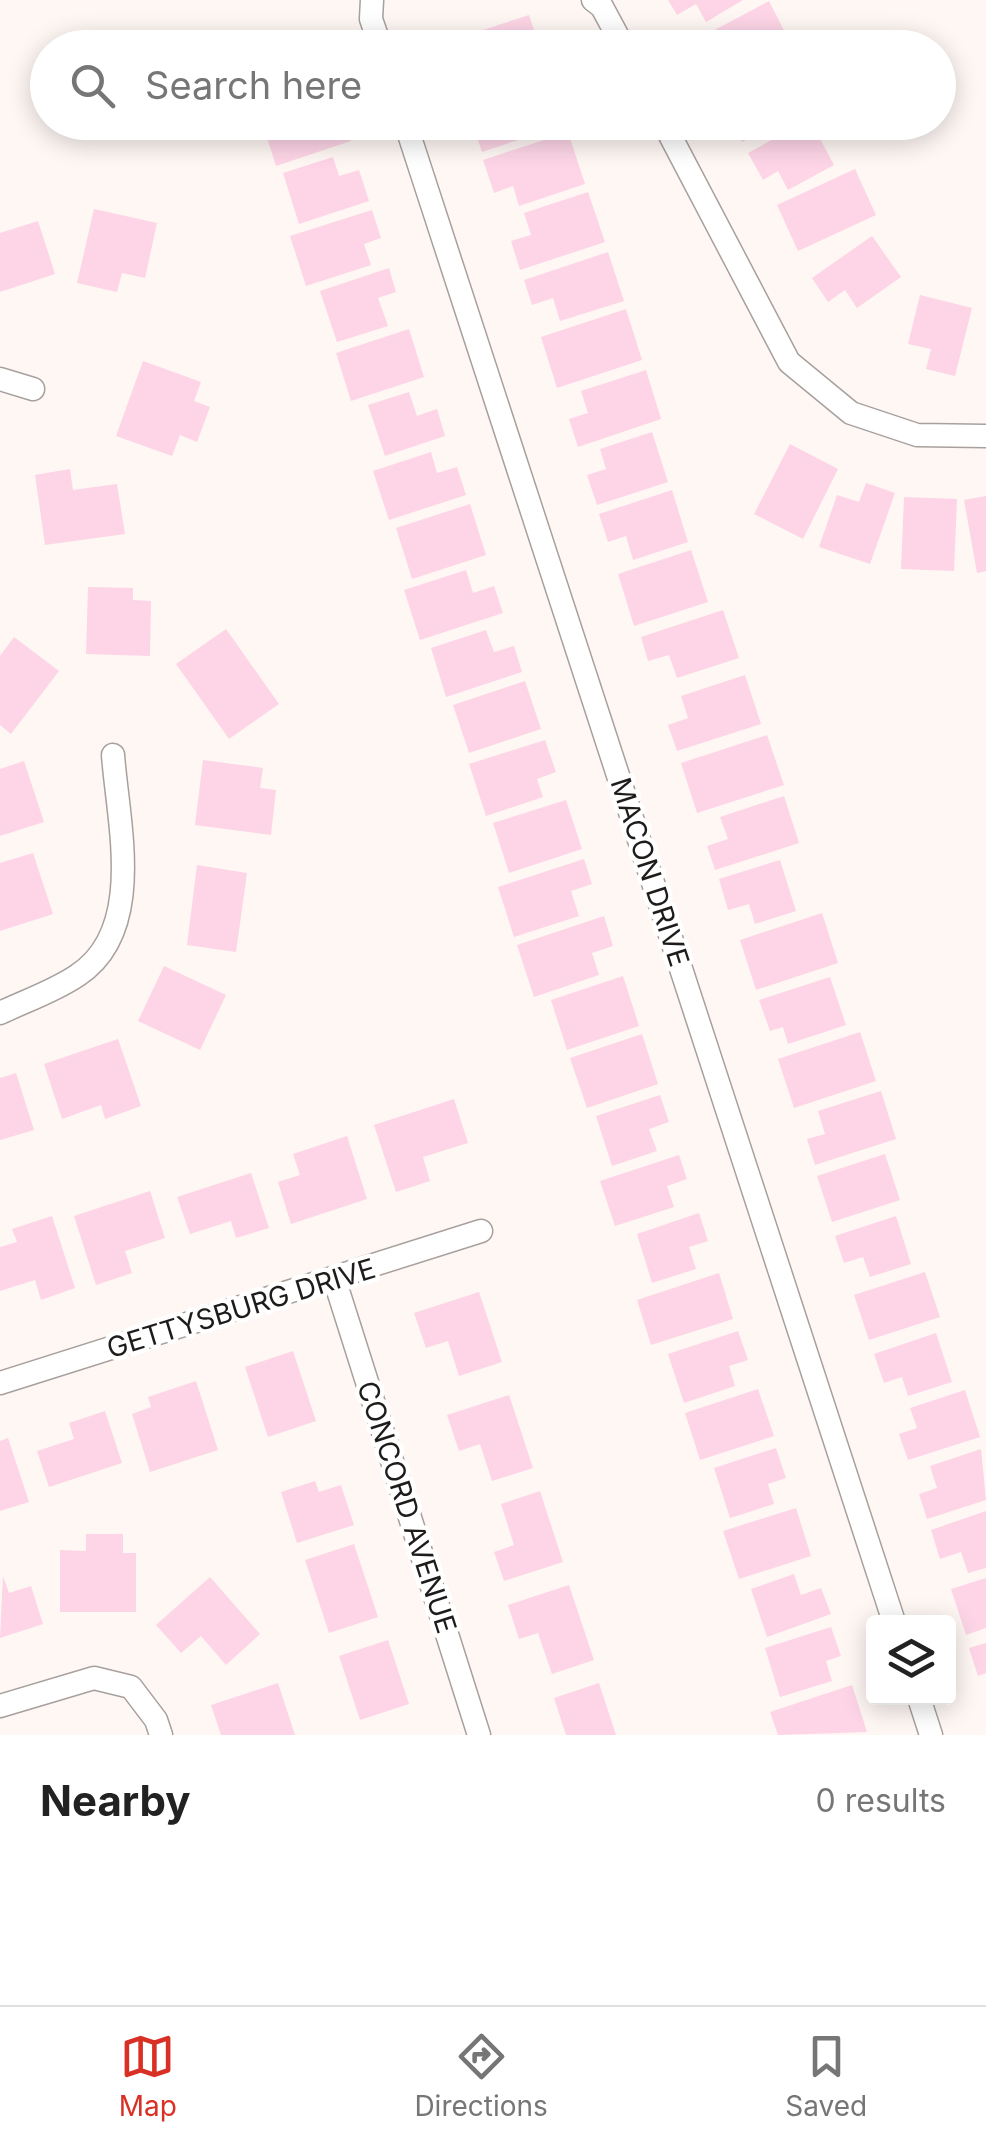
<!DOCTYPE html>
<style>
:root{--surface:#fff;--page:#f6f6f6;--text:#222;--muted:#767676;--line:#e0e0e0;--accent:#d93025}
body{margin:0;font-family:Inter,sans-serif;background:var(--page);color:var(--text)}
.controls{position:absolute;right:30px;bottom:30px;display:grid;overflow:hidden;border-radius:10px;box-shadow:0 5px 25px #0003}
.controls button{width:90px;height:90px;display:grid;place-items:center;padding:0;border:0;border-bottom:2px solid var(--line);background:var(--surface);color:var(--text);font:50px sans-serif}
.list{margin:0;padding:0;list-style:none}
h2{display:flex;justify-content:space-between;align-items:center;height:130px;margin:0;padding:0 40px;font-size:42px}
h2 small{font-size:32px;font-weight:400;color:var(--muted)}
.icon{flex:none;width:55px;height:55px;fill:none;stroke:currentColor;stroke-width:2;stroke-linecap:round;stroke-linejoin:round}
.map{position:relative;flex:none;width:986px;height:1735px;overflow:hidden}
.search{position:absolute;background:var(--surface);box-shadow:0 5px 25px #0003;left:30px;right:30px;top:30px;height:110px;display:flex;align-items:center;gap:25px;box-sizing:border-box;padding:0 35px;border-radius:55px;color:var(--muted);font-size:38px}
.sheet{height:270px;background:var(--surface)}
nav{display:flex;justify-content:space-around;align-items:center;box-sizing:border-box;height:140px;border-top:2px solid var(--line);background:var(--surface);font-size:28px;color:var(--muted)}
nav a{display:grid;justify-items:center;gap:5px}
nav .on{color:var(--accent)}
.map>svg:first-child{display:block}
.building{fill:#fdd5e6}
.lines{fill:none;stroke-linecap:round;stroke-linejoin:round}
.minor-casing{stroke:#a7a09d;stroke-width:25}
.minor{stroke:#fff;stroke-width:22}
.labels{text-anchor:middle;stroke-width:9;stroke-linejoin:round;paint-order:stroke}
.street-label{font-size:28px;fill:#1e1c1a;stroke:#fff}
</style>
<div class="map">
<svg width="986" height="1735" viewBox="0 0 986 1735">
<rect width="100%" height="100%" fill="#fff7f4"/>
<g class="building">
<polygon points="668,0 743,0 706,22 696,4 677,15"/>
<polygon points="769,1 793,48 714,48 707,34"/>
<polygon points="529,15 540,48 448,48 446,42"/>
<polygon points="262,122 345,122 351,141 276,166"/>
<polygon points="472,122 546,122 548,130 482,152"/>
<polygon points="733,122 782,122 742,142"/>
<polygon points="804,122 811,122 834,165 788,190 778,171 763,180 748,153"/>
<polygon points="568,132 585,184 519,206 513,186 494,193 483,160"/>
<polygon points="333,157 339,176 359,170 369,201 299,224 283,173"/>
<polygon points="855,169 876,215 798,251 777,205"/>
<polygon points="588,192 605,242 520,270 511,241 531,235 524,213"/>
<polygon points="94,209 157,223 145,278 122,273 117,292 77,283"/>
<polygon points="372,210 381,238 364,244 371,265 306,286 290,236"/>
<polygon points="38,221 55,274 0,292 0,233"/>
<polygon points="872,236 901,277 857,308 845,290 828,302 812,278"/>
<polygon points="608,252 624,301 560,321 553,298 532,305 524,280"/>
<polygon points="389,268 396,292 378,298 388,326 337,342 320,291"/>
<polygon points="920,295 972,308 955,376 926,369 931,349 908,344"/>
<polygon points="626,309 642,360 557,388 541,337"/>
<polygon points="409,329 424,377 351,401 336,353"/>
<polygon points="143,361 201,382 194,401 210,407 197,442 180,435 172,456 116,436"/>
<polygon points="646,370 661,419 578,447 569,419 588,413 581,391"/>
<polygon points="409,392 417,416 437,409 445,436 385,456 368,405"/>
<polygon points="652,432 668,482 597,505 587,475 606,469 600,449"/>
<polygon points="790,444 838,469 803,539 754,514"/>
<polygon points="431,452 437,473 457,467 466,495 389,520 373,471"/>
<polygon points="70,469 73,490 117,484 125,534 45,545 35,475"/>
<polygon points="866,483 895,493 870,564 819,547 837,495 859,502"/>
<polygon points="672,490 688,542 633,560 626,536 608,542 599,514"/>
<polygon points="986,496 986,571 977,573 964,500"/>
<polygon points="904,497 957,499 954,571 901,569"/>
<polygon points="470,504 486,555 412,579 396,528"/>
<polygon points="691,550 708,602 634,626 618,574"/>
<polygon points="466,570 473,593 494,586 503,613 420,640 404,590"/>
<polygon points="88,587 133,588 133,600 151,601 150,656 86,654"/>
<polygon points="723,610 739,658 677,678 669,655 648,661 641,637"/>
<polygon points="226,629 279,704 229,739 176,664"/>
<polygon points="486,630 494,652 514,646 522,672 446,697 431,648"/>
<polygon points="14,637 59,671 11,734 0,725 0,656"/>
<polygon points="745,675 761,724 677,751 668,725 688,718 681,696"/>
<polygon points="525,681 541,729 469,753 453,705"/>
<polygon points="767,735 784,785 697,813 681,763"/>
<polygon points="545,740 556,772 537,779 543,797 486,816 469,764"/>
<polygon points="203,760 263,768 260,788 276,790 271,835 195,825"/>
<polygon points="24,761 44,822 0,836 0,769"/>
<polygon points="784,796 799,843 715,870 707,846 728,839 720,817"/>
<polygon points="566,800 582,849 509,873 493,823"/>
<polygon points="33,853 53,914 0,931 0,863"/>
<polygon points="584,859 592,884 571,891 579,916 514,937 498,887"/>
<polygon points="780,860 796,911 755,924 749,904 728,910 719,879"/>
<polygon points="197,865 247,873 236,952 187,945"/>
<polygon points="822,913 838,963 756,990 740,940"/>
<polygon points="604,916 613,946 592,953 599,975 534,997 517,945"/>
<polygon points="164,966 226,995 200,1050 138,1021"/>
<polygon points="623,976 639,1026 567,1050 551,1000"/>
<polygon points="830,977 846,1025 788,1044 783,1027 770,1031 759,1000"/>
<polygon points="860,1032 876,1081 794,1108 778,1059"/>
<polygon points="642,1034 658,1084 587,1108 570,1058"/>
<polygon points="118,1039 141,1106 105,1119 101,1105 62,1119 44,1064"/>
<polygon points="16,1073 34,1130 0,1140 0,1078"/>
<polygon points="881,1091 896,1139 815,1165 807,1139 825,1134 818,1111"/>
<polygon points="660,1095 669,1122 649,1129 657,1151 612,1166 596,1116"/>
<polygon points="454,1099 468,1143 423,1157 430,1181 396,1192 374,1125"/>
<polygon points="347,1136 367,1199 291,1224 278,1182 300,1175 293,1154"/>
<polygon points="885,1154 900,1200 832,1222 817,1176"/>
<polygon points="679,1155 687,1179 667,1186 674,1207 615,1226 600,1181"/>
<polygon points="251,1173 269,1228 236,1238 231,1221 190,1234 177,1197"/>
<polygon points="150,1191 165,1238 125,1251 132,1273 96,1285 74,1216"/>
<polygon points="699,1213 708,1241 689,1247 696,1269 652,1283 637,1234"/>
<polygon points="52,1216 75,1288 41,1300 35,1280 0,1291 0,1247 17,1242 12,1229"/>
<polygon points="896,1216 911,1264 870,1277 863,1257 844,1263 835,1236"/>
<polygon points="925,1272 940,1317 869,1340 854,1295"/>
<polygon points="719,1273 733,1319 651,1345 637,1300"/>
<polygon points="479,1292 502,1362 459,1376 448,1341 426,1348 414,1313"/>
<polygon points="738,1331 748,1360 729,1366 735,1386 684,1403 668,1354"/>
<polygon points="936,1333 952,1382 908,1396 902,1377 884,1383 874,1354"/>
<polygon points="293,1351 316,1421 268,1437 245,1367"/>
<polygon points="196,1381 218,1450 150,1472 132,1414 151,1407 148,1397"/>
<polygon points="758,1389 774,1436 700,1460 685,1413"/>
<polygon points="965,1390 980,1437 908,1460 899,1434 917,1428 910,1408"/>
<polygon points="509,1395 533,1468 492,1481 480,1444 459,1451 447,1415"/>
<polygon points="105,1411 122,1463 49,1487 37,1451 74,1439 69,1423"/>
<polygon points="8,1438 29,1502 0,1511 0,1441"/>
<polygon points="776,1448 786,1478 768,1484 774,1504 730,1518 714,1468"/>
<polygon points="981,1449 986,1500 927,1519 919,1494 937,1488 930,1466"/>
<polygon points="315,1481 319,1492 341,1485 354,1525 297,1543 281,1492"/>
<polygon points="540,1491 563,1562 504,1581 494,1552 514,1545 501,1504"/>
<polygon points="796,1508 811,1556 739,1579 723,1531"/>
<polygon points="986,1511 986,1568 968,1573 961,1552 940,1559 931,1530"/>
<polygon points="86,1534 123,1534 123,1553 136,1553 136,1612 60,1612 60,1550 86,1551"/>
<polygon points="354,1544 378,1617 329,1633 305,1560"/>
<polygon points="794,1574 801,1595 821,1588 831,1614 767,1637 751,1589"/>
<polygon points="3,1576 9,1593 31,1586 43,1624 0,1638"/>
<polygon points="210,1577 260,1634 226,1665 201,1636 181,1653 156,1625"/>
<polygon points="986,1578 986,1628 966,1635 951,1589"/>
<polygon points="569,1585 594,1660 552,1674 538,1633 519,1639 508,1605"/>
<polygon points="831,1627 841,1656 826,1661 832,1681 780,1697 765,1648"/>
<polygon points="388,1640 409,1704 360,1720 339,1656"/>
<polygon points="986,1643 986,1673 978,1676 969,1648"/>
<polygon points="278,1683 295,1735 221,1735 211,1705"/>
<polygon points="599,1683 616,1735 566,1735 554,1698"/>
<polygon points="852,1685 867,1732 778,1735 770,1712"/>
</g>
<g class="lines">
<defs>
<g id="minor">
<polyline points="372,0 371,19 381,48"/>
<polyline points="593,0 602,7 624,48"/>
<polyline points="405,122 894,1622"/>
<polyline points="663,122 789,362 851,413 917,435 986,436"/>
<polyline points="0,379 33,389"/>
<path d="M0 1013C25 1001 55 991 78 975 146 930 118 823 113 755"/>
<polyline points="334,1278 479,1735"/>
<polyline points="0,1383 481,1231"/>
<polyline points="919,1698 931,1735"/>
<polyline points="0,1706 94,1678 131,1687 156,1720 161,1735"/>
</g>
</defs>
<use href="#minor" class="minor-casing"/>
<use href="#minor" class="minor"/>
</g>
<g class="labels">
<g class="street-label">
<text transform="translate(650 872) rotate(72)" y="10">MACON DRIVE</text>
<text transform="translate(241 1308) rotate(-17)" y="10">GETTYSBURG DRIVE</text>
<text transform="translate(407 1507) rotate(72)" y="10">CONCORD AVENUE</text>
</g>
</g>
</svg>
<div class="controls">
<button><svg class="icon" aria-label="layers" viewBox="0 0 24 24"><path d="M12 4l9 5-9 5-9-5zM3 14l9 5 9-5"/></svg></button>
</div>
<div class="search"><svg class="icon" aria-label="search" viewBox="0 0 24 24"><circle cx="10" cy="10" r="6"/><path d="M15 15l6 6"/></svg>Search here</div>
</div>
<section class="sheet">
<h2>Nearby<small>0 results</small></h2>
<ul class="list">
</ul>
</section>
<nav>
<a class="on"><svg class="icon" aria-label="map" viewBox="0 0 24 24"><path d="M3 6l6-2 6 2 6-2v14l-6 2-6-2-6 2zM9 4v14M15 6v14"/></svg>Map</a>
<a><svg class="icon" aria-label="directions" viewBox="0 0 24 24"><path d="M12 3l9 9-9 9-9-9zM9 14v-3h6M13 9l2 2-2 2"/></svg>Directions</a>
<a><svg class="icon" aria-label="saved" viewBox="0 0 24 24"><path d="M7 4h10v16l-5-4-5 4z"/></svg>Saved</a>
</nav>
